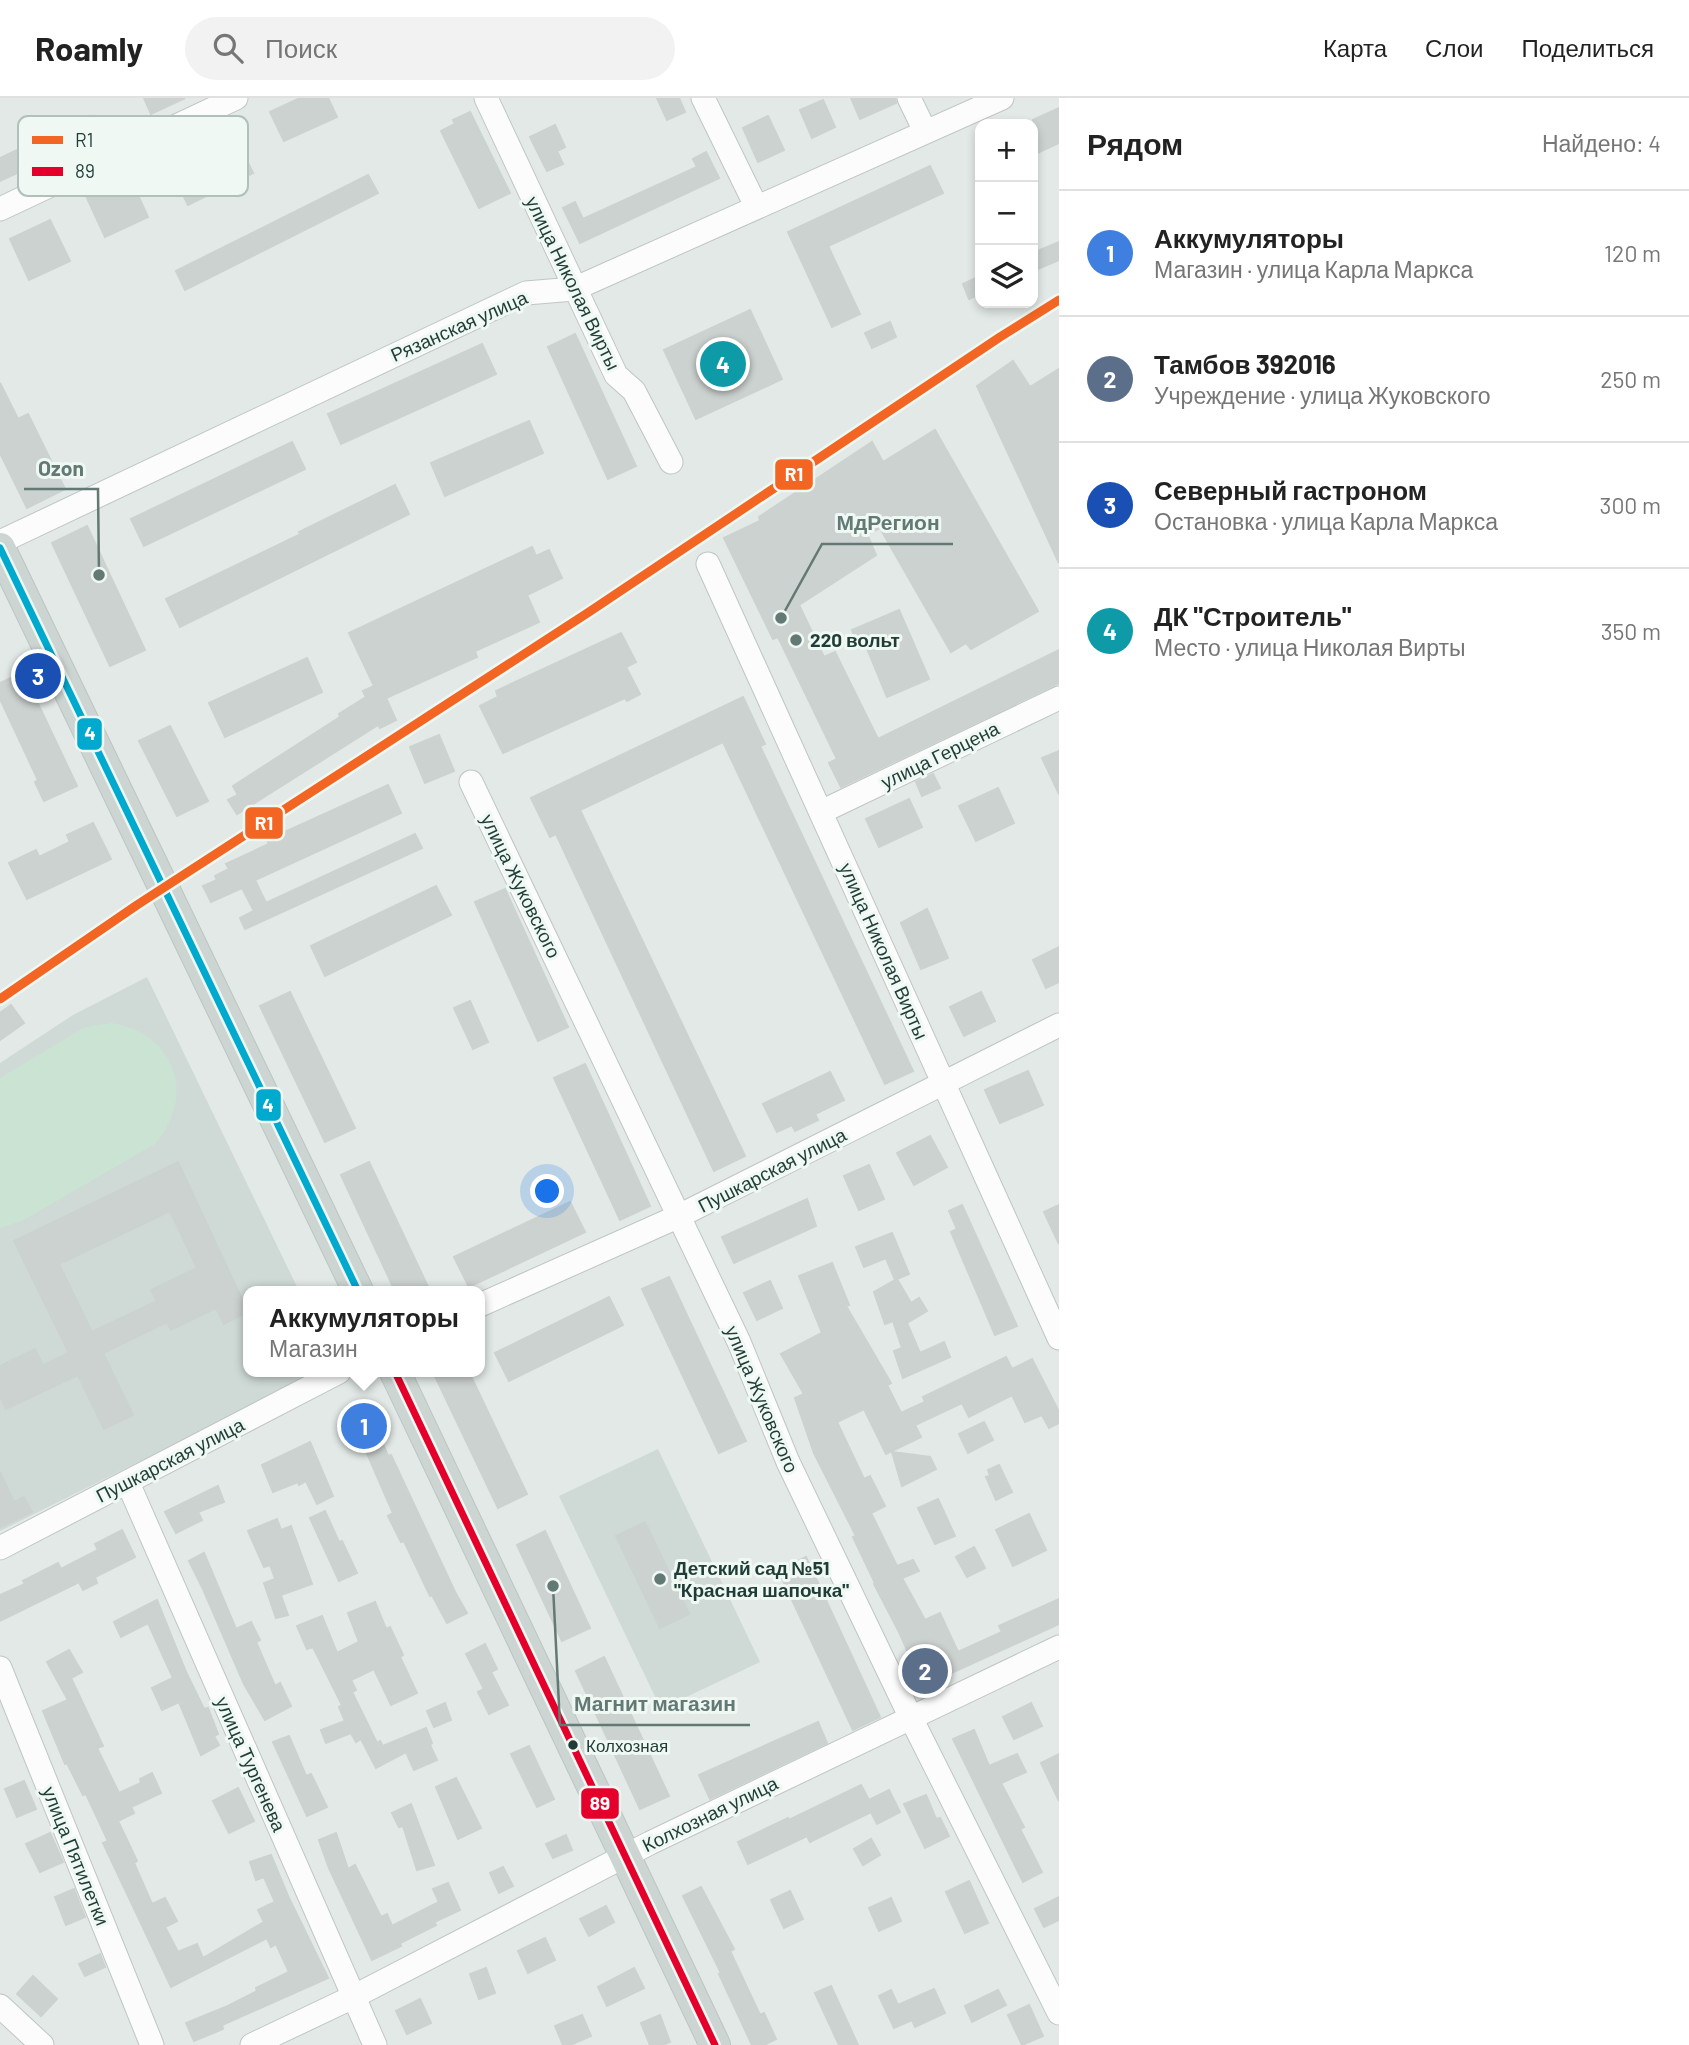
<!DOCTYPE html>
<html lang="ru">
<meta charset="utf-8">
<style>
:root{--surface:#fff;--page:#f2f2f2;--text:#222;--muted:#767676;--line:#e0e0e0;--accent:#637974}
body{margin:0;font-family:Barlow,sans-serif;background:var(--page);color:var(--text)}
.controls{position:absolute;right:21px;top:21px;display:grid;overflow:hidden;border-radius:14px;box-shadow:0 4px 10px #0003}
.controls button{width:63px;height:63px;display:grid;place-items:center;padding:0;border:0;border-bottom:2px solid var(--line);background:var(--surface);color:var(--text);font:35px sans-serif}
.you{position:absolute;left:548px;top:1094px;width:24px;height:24px;margin:-18px;border:5px solid #fff;border-radius:50%;background:#1a73e8;box-shadow:0 0 0 10px #1a73e833}
.badge{display:grid;place-items:center;width:46px;height:46px;border-radius:50%;background:var(--accent);color:#fff;font-size:23px;font-weight:700}
.pin{position:absolute;translate:-50% -50%;border:4px solid #fff;box-shadow:0 2px 7px #0006}
.popup{position:absolute;left:243px;top:1188px;width:242px;height:91px;box-sizing:border-box;display:grid;place-content:center;border-radius:14px;background:var(--surface);filter:drop-shadow(0 2px 5px #0005);font-size:23px;white-space:nowrap;color:var(--muted)}
.popup b{font-size:26px;color:var(--text)}
.popup::after{content:'';position:absolute;left:50%;top:100%;margin-left:-14px;border:14px solid transparent;border-top-color:var(--surface)}
.list{margin:0;padding:0;list-style:none}
h2{display:flex;justify-content:space-between;align-items:center;height:91px;margin:0;padding:0 28px;font-size:30px}
h2 small{font-size:23px;font-weight:400;color:var(--muted)}
.list li{display:grid;grid-template-columns:46px 1fr auto;gap:21px;align-items:center;box-sizing:border-box;height:126px;padding:0 28px;border-top:2px solid var(--line)}
.list b{display:block;font-size:26px;white-space:nowrap}
.list p{margin:0;font-size:23px;white-space:nowrap;color:var(--muted)}
.list em{font-size:23px;font-style:normal;color:var(--muted)}
.icon{flex:none;width:38px;height:38px;fill:none;stroke:currentColor;stroke-width:2;stroke-linecap:round;stroke-linejoin:round}
.map{position:relative;flex:none;width:1059px;height:1947px;overflow:hidden}
header{display:flex;align-items:center;gap:42px;box-sizing:border-box;height:98px;padding:0 35px;background:var(--surface);border-bottom:2px solid var(--line)}
header strong{font-size:33px}
nav{display:flex;gap:38px;margin-inline-start:auto;font-size:24px}
.search{width:490px;height:63px;background:var(--page);display:flex;align-items:center;gap:18px;box-sizing:border-box;padding:0 24px;border-radius:38px;color:var(--muted);font-size:26px}
main{display:flex}
aside{flex:1;background:var(--surface)}
.map>svg:first-child{display:block}
.built{fill:#cfdad6}
.pitch{fill:#cae3d3}
.building{fill:#ccd2d0;stroke:#cbd2cf;stroke-width:2;fill-rule:evenodd}
.lines{fill:none;stroke-linecap:round;stroke-linejoin:round}
.minor-casing{stroke:#bfc6c3;stroke-width:25}
.major-casing{stroke:#bbc5c3;stroke-width:32}
.minor{stroke:#fbfcfb;stroke-width:23}
.major{stroke:#cdd5d3;stroke-width:30}
.bus-1-casing{stroke:#f0f8f4;stroke-width:12}
.bus-2-casing{stroke:#f0f8f4;stroke-width:12}
.bus-1{stroke:#e4002b;stroke-width:7}
.bus-2{stroke:#00a9ce;stroke-width:7}
.rail-1-casing{stroke:#f0f8f4;stroke-width:14}
.rail-1{stroke:#f26522;stroke-width:9}
.poi-dot{fill:#637974;stroke:#f0f8f4;stroke-width:2.5}
.bus-dot{fill:#1f3d36;stroke:#f0f8f4;stroke-width:2.5}
.labels{text-anchor:middle;stroke-width:6;stroke-linejoin:round;paint-order:stroke}
.bus-label{font-size:17px;fill:#1f3d36;stroke:#f0f8f4;text-anchor:start}
.street-label{font-size:19px;fill:#1f3d36;stroke:#f0f8f4}
.poi-label{font-size:19px;font-weight:bold;fill:#1f3d36;stroke:#f0f8f4;text-anchor:start}
.key{fill:#f0f8f4;stroke:#b1c0bb;stroke-width:2}
.key-label{font-size:19px;fill:#1f3d36}
.leader{fill:none;stroke:#637974;stroke-width:2.5}
.callout-dot{fill:#637974;stroke:#f0f8f4;stroke-width:2.5}
.callout-label{font-size:21px;text-anchor:middle;font-weight:bold;fill:#637974;stroke:#f0f8f4;stroke-width:6;stroke-linejoin:round;paint-order:stroke}
.line-badge{stroke:#f0f8f4;stroke-width:2.5}
.badge-label{font-size:19px;text-anchor:middle;font-weight:bold;fill:#fff}
</style>
<header>
<strong>Roamly</strong>
<div class="search"><svg class="icon" aria-label="search" viewBox="0 0 24 24"><circle cx="10" cy="10" r="6"/><path d="M15 15l6 6"/></svg>Поиск</div>
<nav><a>Карта</a><a>Слои</a><a>Поделиться</a></nav>
</header>
<main>
<div class="map">
<svg width="1059" height="1947" viewBox="0 0 1059 1947">
<rect width="100%" height="100%" fill="#e2e9e6"/>
<g class="built">
<polygon points="147,879 299,1193 248,1193 248,1274 319,1274 0,1433 0,965 73,917"/>
<polygon points="658,1351 760,1564 661,1611 559,1398"/>
</g>
<path class="pitch" d="M112 925C175 936 197 997 155 1046L22 1123 0 1130V980L85 929Z"/>
<g class="building">
<polygon points="144,0 185,0 151,16"/>
<polygon points="300,0 328,0 337,19 284,43 270,14"/>
<polygon points="657,0 679,0 685,14 667,22"/>
<polygon points="851,0 895,0 896,5 860,21"/>
<polygon points="823,2 835,29 812,40 800,12"/>
<polygon points="1059,10 1059,45 1033,57 1033,22"/>
<polygon points="470,14 510,95 479,110 441,33 455,26 453,22"/>
<polygon points="89,18 100,41 54,63 52,59 0,83 0,60"/>
<polygon points="768,18 784,52 758,64 743,30"/>
<polygon points="555,27 565,49 557,53 563,66 547,73 530,39"/>
<polygon points="232,32 253,75 188,107 167,64"/>
<polygon points="706,54 719,80 580,145 563,110 575,104 583,121 697,69 693,61"/>
<polygon points="930,68 943,95 828,148 860,216 832,229 788,134"/>
<polygon points="368,77 378,95 185,192 176,173"/>
<polygon points="130,80 148,119 105,139 87,100"/>
<polygon points="50,122 70,163 29,182 10,141"/>
<polygon points="1059,144 1059,162 1033,173 1033,155"/>
<polygon points="980,178 980,196 969,201 963,186"/>
<polygon points="750,212 782,281 696,321 664,252"/>
<polygon points="890,224 896,239 872,250 865,235"/>
<polygon points="575,236 636,368 608,381 548,249"/>
<polygon points="482,246 496,276 341,346 328,316"/>
<polygon points="1013,263 1030,289 1059,271 1059,465 977,288"/>
<polygon points="0,285 18,321 28,316 65,391 27,410 0,355"/>
<polygon points="529,323 543,355 445,398 431,365"/>
<polygon points="935,332 1038,513 971,551 966,545 951,554 880,430 867,436 876,457 799,507 824,559 835,554 878,641 1059,552 1059,585 841,689 829,665 837,661 778,539 773,541 724,440 760,423 759,419 872,344 883,364"/>
<polygon points="292,344 305,371 144,448 131,421"/>
<polygon points="395,387 409,416 180,529 166,501 301,436 299,434"/>
<polygon points="87,428 145,552 110,568 52,445"/>
<polygon points="532,449 536,458 549,452 562,480 527,497 539,524 475,553 477,559 386,600 396,622 380,630 378,627 237,716 228,702 238,697 233,688 340,619 339,616 366,599 363,593 374,588 349,535"/>
<polygon points="899,512 929,581 887,599 864,543 857,546 852,532"/>
<polygon points="621,535 636,564 626,569 640,596 627,603 625,600 503,655 480,608 498,599 496,593"/>
<polygon points="307,560 322,594 225,639 209,605"/>
<polygon points="23,574 77,688 44,703 35,684 38,682 0,601 0,585"/>
<polygon points="743,599 765,646 760,648 913,973 885,986 723,644 580,712 745,1058 714,1073 556,736 550,739 531,700"/>
<polygon points="170,628 208,703 177,718 139,643"/>
<polygon points="439,637 454,673 425,685 410,649"/>
<polygon points="1059,653 1059,696 1042,660"/>
<polygon points="933,676 940,690 922,698 916,684"/>
<polygon points="388,687 401,715 255,782 266,805 415,736 422,750 245,831 240,820 254,813 242,790 211,804 203,788 217,782 215,778 229,771 226,766 269,746 267,742"/>
<polygon points="998,690 1014,725 976,743 959,708"/>
<polygon points="909,701 922,729 879,749 866,721"/>
<polygon points="93,725 111,761 27,801 9,765 36,752 39,759 70,744 67,737"/>
<polygon points="436,788 451,817 325,878 311,848"/>
<polygon points="505,791 568,929 538,943 475,804"/>
<polygon points="927,811 948,860 921,871 901,825"/>
<polygon points="1059,849 1059,884 1046,890 1033,862"/>
<polygon points="290,894 355,1030 325,1044 260,908"/>
<polygon points="981,894 995,923 964,938 950,909"/>
<polygon points="470,903 488,944 473,951 454,910"/>
<polygon points="11,907 24,925 0,942 0,915"/>
<polygon points="585,966 650,1108 620,1122 554,980"/>
<polygon points="1028,973 1043,1007 1000,1025 985,992"/>
<polygon points="830,974 844,1002 815,1016 818,1022 795,1033 792,1027 777,1034 763,1006"/>
<polygon points="930,1038 947,1069 914,1087 897,1055"/>
<path d="M178 1064 248 1214 224 1226 216 1210 171 1232 167 1224 103 1255 133 1317 104 1331 78 1277 6 1311 0 1298V1268L35 1251 43 1267 69 1255 14 1143ZM170 1113 197 1170 151 1192 157 1203 92 1234 59 1166Z"/>
<polygon points="369,1064 430,1193 395,1193 341,1077"/>
<polygon points="869,1067 884,1101 859,1112 844,1078"/>
<polygon points="807,1101 816,1128 734,1165 722,1139"/>
<polygon points="570,1104 585,1134 469,1189 454,1159"/>
<polygon points="962,1107 1017,1228 995,1237 951,1134 957,1131 949,1113"/>
<polygon points="1059,1107 1059,1146 1044,1114"/>
<polygon points="892,1135 909,1176 897,1181 911,1205 919,1200 927,1213 907,1225 920,1255 944,1244 950,1259 903,1280 894,1253 902,1250 893,1223 885,1226 874,1194 895,1182 886,1160 864,1169 856,1149"/>
<polygon points="832,1165 849,1207 846,1208 891,1285 887,1287 901,1315 925,1304 923,1299 1006,1259 1012,1271 1032,1261 1059,1314 1059,1325 1049,1330 1042,1317 1025,1324 1012,1297 969,1319 962,1305 915,1327 921,1339 886,1356 864,1311 837,1324 864,1381 870,1378 885,1408 871,1415 897,1468 913,1462 919,1473 902,1480 925,1522 940,1515 958,1554 1002,1534 999,1528 1059,1501 1059,1526 923,1588 899,1534 874,1486 875,1485 853,1439 856,1438 814,1355 795,1300 804,1296 781,1256 822,1235 799,1178"/>
<polygon points="669,1179 746,1343 719,1355 642,1191"/>
<polygon points="770,1183 782,1210 757,1222 744,1195"/>
<polygon points="609,1199 623,1227 509,1283 495,1255"/>
<polygon points="433,1274 469,1274 527,1396 498,1410"/>
<polygon points="369,1313 388,1358 391,1357 455,1494 467,1515 447,1525 432,1497 430,1498 404,1443 401,1444 388,1418 393,1415 352,1321"/>
<polygon points="984,1324 993,1342 968,1355 959,1336"/>
<polygon points="310,1344 333,1398 317,1406 306,1383 299,1387 298,1384 273,1394 262,1367"/>
<polygon points="892,1354 930,1359 936,1371 902,1388"/>
<polygon points="999,1367 1012,1394 996,1402 986,1379 990,1378 988,1372"/>
<polygon points="0,1374 14,1404 24,1399 32,1414 0,1429"/>
<polygon points="218,1388 224,1404 198,1414 202,1422 176,1435 165,1414"/>
<polygon points="938,1401 955,1438 935,1446 918,1410"/>
<polygon points="325,1413 339,1444 342,1443 357,1475 339,1483 310,1420"/>
<polygon points="1029,1416 1046,1452 1013,1468 996,1432"/>
<polygon points="277,1421 281,1432 291,1428 312,1486 281,1497 270,1467 264,1469 248,1433"/>
<polygon points="645,1424 689,1516 660,1530 616,1438"/>
<polygon points="122,1432 135,1459 95,1479 97,1485 83,1492 79,1484 0,1523 0,1497 25,1486 23,1483 58,1465 61,1471 98,1452 95,1446"/>
<polygon points="545,1433 590,1530 562,1543 517,1447"/>
<polygon points="974,1449 985,1470 967,1479 956,1459"/>
<polygon points="204,1455 236,1531 251,1524 260,1542 256,1544 275,1588 280,1585 291,1608 265,1622 244,1586 203,1491 189,1463"/>
<polygon points="806,1459 880,1619 853,1632 778,1472"/>
<polygon points="275,1481 288,1517 276,1520 264,1485"/>
<polygon points="157,1502 186,1574 204,1611 208,1610 218,1636 214,1638 219,1647 201,1657 179,1604 162,1612 152,1590 173,1580 148,1525 121,1539 114,1524"/>
<polygon points="375,1504 386,1531 390,1529 403,1557 400,1559 417,1595 391,1607 374,1571 351,1582 356,1592 352,1594 377,1645 380,1643 383,1648 426,1630 432,1645 430,1647 437,1662 414,1672 406,1654 376,1670 361,1641 356,1644 351,1635 326,1645 321,1632 345,1623 339,1609 342,1607 313,1549 307,1551 297,1528 322,1518 337,1555 359,1544 348,1515"/>
<polygon points="485,1546 497,1571 491,1574 508,1607 489,1616 478,1594 484,1591 466,1556"/>
<polygon points="69,1552 82,1574 71,1580 103,1648 97,1650 119,1695 141,1685 140,1681 152,1675 161,1695 131,1709 134,1715 118,1723 137,1763 134,1765 152,1806 165,1800 177,1823 165,1829 178,1854 197,1846 203,1860 264,1824 258,1812 275,1804 264,1779 256,1782 250,1764 271,1757 288,1798 328,1880 222,1927 223,1931 194,1943 186,1925 228,1908 257,1893 256,1890 289,1874 276,1846 271,1849 267,1840 171,1889 103,1745 108,1743 86,1696 83,1697 67,1665 65,1666 43,1613 68,1602 47,1564"/>
<polygon points="604,1559 669,1698 640,1711 576,1573"/>
<polygon points="445,1605 451,1622 434,1629 427,1613"/>
<polygon points="1031,1605 1042,1628 1014,1641 1003,1619"/>
<polygon points="818,1624 827,1645 710,1701 699,1677"/>
<polygon points="974,1632 989,1668 1017,1656 1026,1674 1001,1685 1024,1729 1020,1731 1042,1774 1023,1784 953,1641"/>
<polygon points="289,1638 306,1678 311,1676 327,1709 307,1718 273,1644"/>
<polygon points="529,1648 554,1701 537,1709 511,1656"/>
<polygon points="1059,1656 1059,1703 1041,1665"/>
<polygon points="456,1680 481,1730 458,1741 436,1689"/>
<polygon points="24,1683 36,1711 17,1719 5,1691"/>
<polygon points="861,1687 869,1702 889,1692 900,1714 877,1726 871,1714 810,1744 807,1738 748,1766 738,1744 788,1720 789,1722"/>
<polygon points="238,1690 254,1723 229,1735 213,1703"/>
<polygon points="926,1697 936,1721 940,1720 949,1738 925,1750 904,1706"/>
<polygon points="411,1706 434,1767 417,1772 403,1728 399,1729 392,1715"/>
<polygon points="50,1735 63,1764 40,1774 26,1746"/>
<polygon points="336,1735 348,1771 355,1767 381,1819 387,1816 392,1828 439,1804 433,1791 448,1785 460,1812 434,1824 436,1827 400,1845 401,1848 372,1862 329,1770 319,1742"/>
<polygon points="566,1737 572,1752 553,1760 546,1746"/>
<polygon points="871,1741 880,1757 863,1767 854,1751"/>
<polygon points="503,1769 513,1788 499,1795 490,1775"/>
<polygon points="969,1783 988,1825 965,1835 946,1794"/>
<polygon points="701,1789 734,1851 730,1853 760,1917 764,1915 776,1941 764,1947 752,1947 719,1876 721,1875 683,1798"/>
<polygon points="74,1791 85,1819 66,1827 55,1799"/>
<polygon points="790,1793 803,1821 784,1830 771,1802"/>
<polygon points="1059,1799 1059,1822 1044,1829 1035,1811"/>
<polygon points="891,1800 901,1823 879,1833 869,1810"/>
<polygon points="606,1808 614,1824 589,1838 580,1821"/>
<polygon points="545,1840 555,1862 528,1875 518,1853"/>
<polygon points="100,1856 105,1869 85,1878 79,1866"/>
<polygon points="486,1870 495,1895 479,1901 470,1876"/>
<polygon points="634,1870 644,1890 607,1908 598,1889"/>
<polygon points="33,1878 57,1901 41,1918 17,1896"/>
<polygon points="831,1888 858,1947 839,1947 815,1895"/>
<polygon points="934,1891 945,1915 915,1929 912,1922 894,1930 879,1898 891,1892 898,1907"/>
<polygon points="998,1892 1006,1907 972,1924 965,1908"/>
<polygon points="420,1901 431,1925 407,1936 396,1913"/>
<polygon points="1029,1907 1043,1938 1022,1947 1008,1917"/>
<polygon points="582,1917 591,1938 570,1947 563,1947 555,1928"/>
<polygon points="660,1917 670,1944 662,1947 650,1947 641,1925"/>
</g>
<g class="lines">
<defs>
<g id="minor">
<polyline points="486,0 616,277 634,293 671,364"/>
<polyline points="703,0 756,108"/>
<polyline points="909,0 925,33"/>
<polyline points="0,111 236,0"/>
<polyline points="0,444 526,195 574,191 1002,0"/>
<polyline points="708,466 1059,1240"/>
<polyline points="471,684 739,1244 788,1364 911,1620 1059,1915"/>
<polyline points="821,714 1059,600"/>
<polyline points="480,1207 677,1119 1059,927"/>
<polyline points="128,1385 375,1947"/>
<polyline points="0,1450 339,1274"/>
<polyline points="0,1570 152,1947"/>
<polyline points="0,1908 42,1947"/>
<polyline points="252,1947 353,1899 650,1745 1059,1549"/>
</g>
<g id="major">
<polyline points="0,450 358,1193"/>
<polyline points="395,1274 715,1947"/>
</g>
</defs>
<use href="#minor" class="minor-casing"/>
<use href="#major" class="major-casing"/>
<use href="#minor" class="minor"/>
<use href="#major" class="major"/>
<defs>
<polyline id="bus-1" points="395,1274 715,1947"/>
<polyline id="bus-2" points="0,450 358,1193"/>
</defs>
<use href="#bus-1" class="bus-1-casing"/>
<use href="#bus-2" class="bus-2-casing"/>
<use href="#bus-1" class="bus-1"/>
<use href="#bus-2" class="bus-2"/>
<defs>
<polyline id="rail-1" points="0,901 137,807 589,514 1000,239 1059,202"/>
</defs>
<use href="#rail-1" class="rail-1-casing"/>
<use href="#rail-1" class="rail-1"/>
</g>
<g class="poi-dot">
<circle cx="796" cy="542" r="7"/>
<circle cx="660" cy="1481" r="7"/>
</g>
<circle class="bus-dot" cx="573" cy="1647" r="6"/>
<g class="labels">
<g class="bus-label">
<text x="586" y="1654">Колхозная</text>
</g>
<g class="street-label">
<text transform="translate(573 185) rotate(64)" y="7">улица Николая Вирты</text>
<text transform="translate(459 228) rotate(-24)" y="7">Рязанская улица</text>
<text transform="translate(940 657) rotate(-26)" y="7">улица Герцена</text>
<text transform="translate(521 788) rotate(64)" y="7">улица Жуковского</text>
<text transform="translate(884 853) rotate(66)" y="7">улица Николая Вирты</text>
<text transform="translate(772 1072) rotate(-27)" y="7">Пушкарская улица</text>
<text transform="translate(762 1301) rotate(67)" y="7">улица Жуковского</text>
<text transform="translate(170 1362) rotate(-27)" y="7">Пушкарская улица</text>
<text transform="translate(251 1666) rotate(66)" y="7">улица Тургенева</text>
<text transform="translate(710 1716) rotate(-26)" y="7">Колхозная улица</text>
<text transform="translate(76 1758) rotate(68)" y="7">улица Пятилетки</text>
</g>
<g class="poi-label">
<text x="810" y="549">220 вольт</text>
<text x="674" y="1477">Детский сад №51<tspan x="674" dy="22">"Красная шапочка"</tspan></text>
</g>
</g>
<rect x="18" y="18" width="230" height="80" rx="10" class="key"/>
<rect x="32" y="38" width="31" height="8" fill="#f26522"/>
<rect x="32" y="69" width="31" height="9" fill="#e4002b"/>
<g class="key-label">
<text x="75" y="49">R1</text>
<text x="75" y="80">89</text>
</g>
<path class="leader" d="M99 477L98 391H24M781 520L822 446H953M553 1488L560 1627H750"/>
<g class="callout-dot">
<circle cx="99" cy="477" r="7"/>
<circle cx="781" cy="520" r="7"/>
<circle cx="553" cy="1488" r="7"/>
</g>
<g class="callout-label">
<text x="61" y="378">Ozon</text>
<text x="888" y="432">МдРегион</text>
<text x="655" y="1613">Магнит магазин</text>
</g>
<g class="line-badge">
<rect x="774" y="360" width="40" height="33" rx="7" fill="#f26522"/>
<rect x="76" y="619" width="27" height="34" rx="7" fill="#00a9ce"/>
<rect x="244" y="708" width="40" height="34" rx="7" fill="#f26522"/>
<rect x="255" y="990" width="27" height="34" rx="7" fill="#00a9ce"/>
<rect x="580" y="1689" width="40" height="33" rx="7" fill="#e4002b"/>
</g>
<g class="badge-label">
<text x="794" y="383">R1</text>
<text x="90" y="642">4</text>
<text x="264" y="732">R1</text>
<text x="268" y="1014">4</text>
<text x="600" y="1712">89</text>
</g>
</svg>
<div class="controls">
<button>+</button>
<button>−</button>
<button><svg class="icon" aria-label="layers" viewBox="0 0 24 24"><path d="M12 4l9 5-9 5-9-5zM3 14l9 5 9-5"/></svg></button>
</div>
<div class="you"></div>
<div class="pin badge" style="left:364px;top:1328px;background:#3f7fe0">1</div>
<div class="popup"><b>Аккумуляторы</b>Магазин</div>
<div class="pin badge" style="left:925px;top:1573px;background:#5c6f8a">2</div>
<div class="pin badge" style="left:38px;top:578px;background:#1a4fb4">3</div>
<div class="pin badge" style="left:723px;top:266px;background:#0f9aa8">4</div>
</div>
<aside>
<h2>Рядом<small>Найдено: 4</small></h2>
<ul class="list">
<li><span class="badge" style="background:#3f7fe0">1</span><div><b>Аккумуляторы</b><p>Магазин · улица Карла Маркса</p></div><em>120 m</em></li>
<li><span class="badge" style="background:#5c6f8a">2</span><div><b>Тамбов 392016</b><p>Учреждение · улица Жуковского</p></div><em>250 m</em></li>
<li><span class="badge" style="background:#1a4fb4">3</span><div><b>Северный гастроном</b><p>Остановка · улица Карла Маркса</p></div><em>300 m</em></li>
<li><span class="badge" style="background:#0f9aa8">4</span><div><b>ДК &quot;Строитель&quot;</b><p>Место · улица Николая Вирты</p></div><em>350 m</em></li>
</ul>
</aside>
</main>
